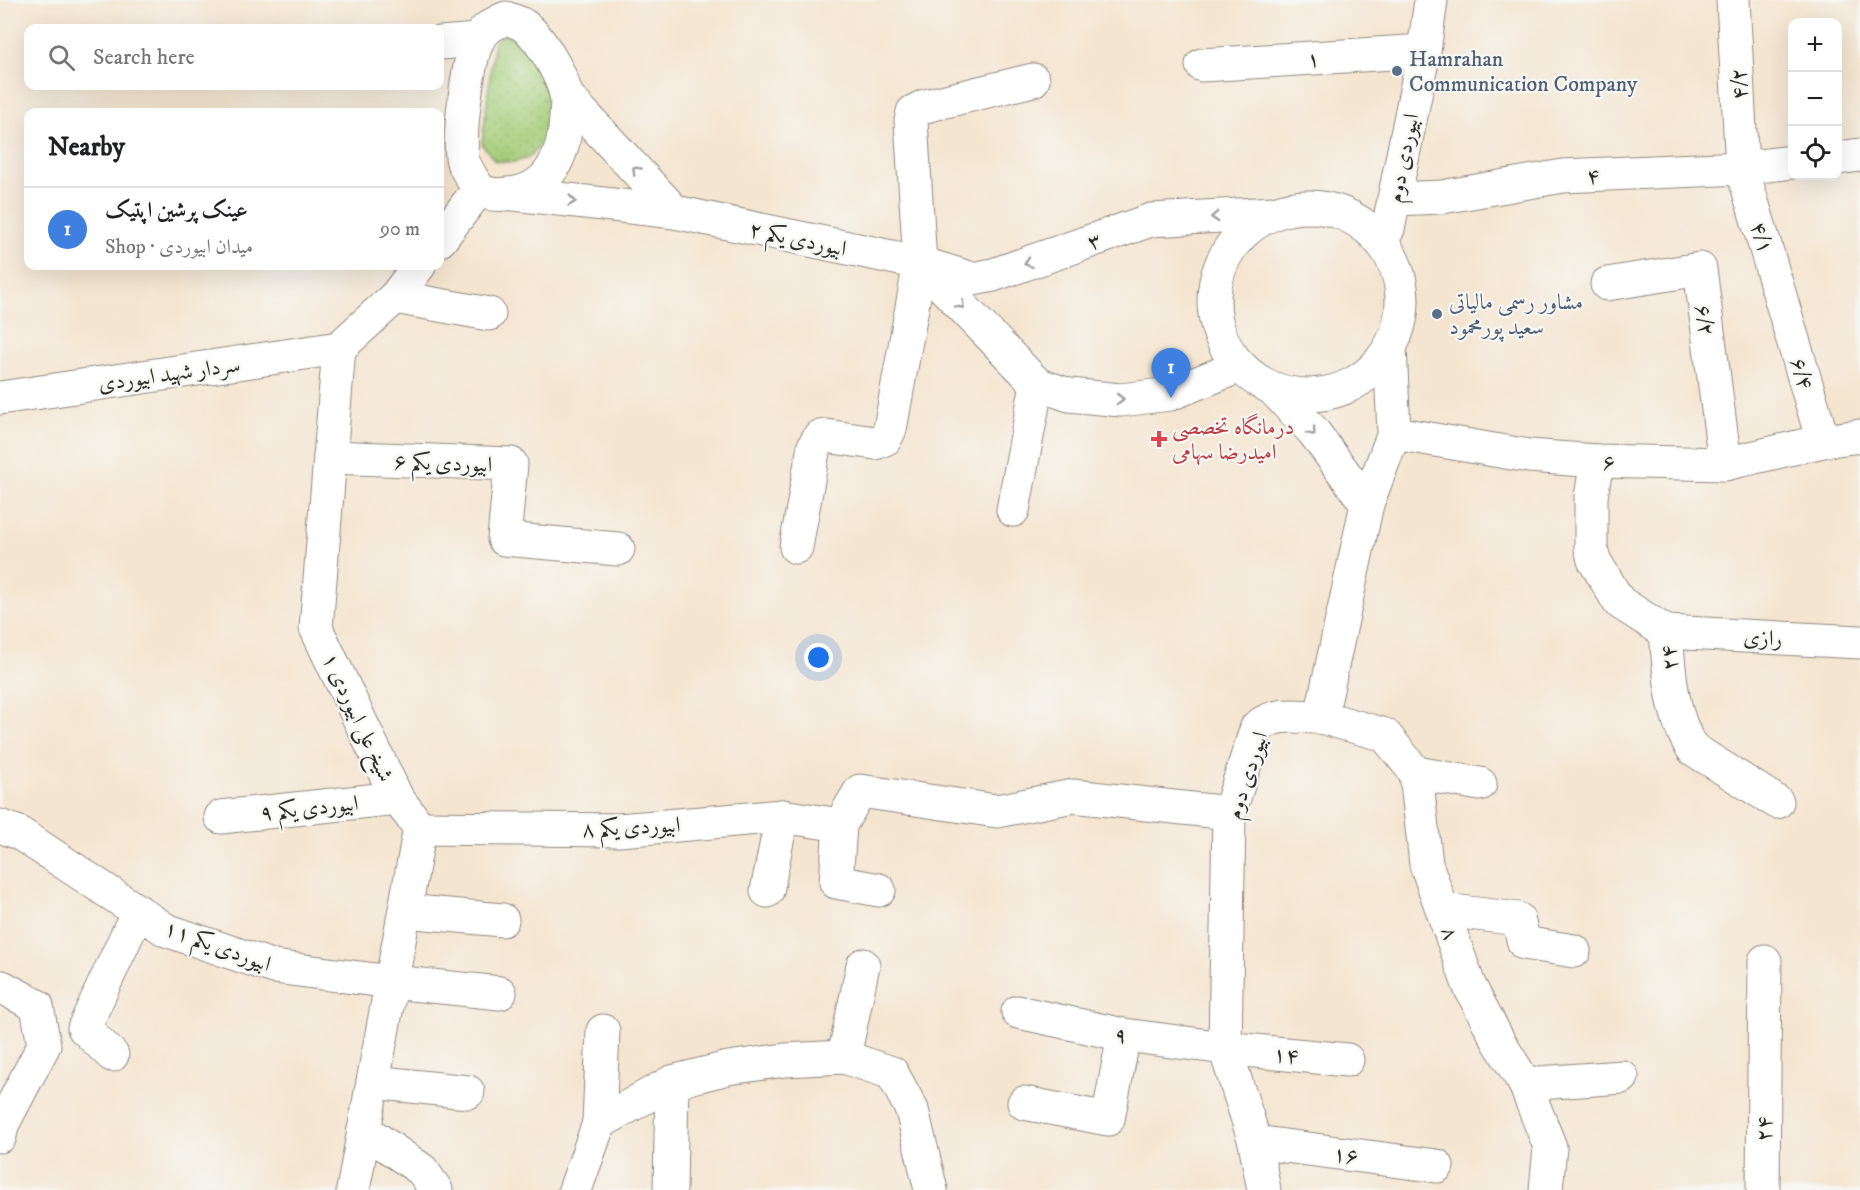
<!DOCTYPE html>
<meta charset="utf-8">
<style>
:root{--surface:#fff;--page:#f2f2f2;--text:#202124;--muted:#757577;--line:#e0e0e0;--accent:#c8321e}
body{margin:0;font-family:"IM FELL DW Pica",Amiri,serif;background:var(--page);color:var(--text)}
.controls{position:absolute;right:18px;top:18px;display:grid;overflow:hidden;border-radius:12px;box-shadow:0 6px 24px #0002}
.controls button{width:54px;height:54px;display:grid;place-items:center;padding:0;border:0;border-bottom:2px solid var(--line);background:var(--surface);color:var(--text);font:30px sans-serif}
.you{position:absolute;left:819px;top:658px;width:21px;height:21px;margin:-15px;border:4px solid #fff;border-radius:50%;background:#1a73e8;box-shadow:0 0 0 9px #1a73e833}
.badge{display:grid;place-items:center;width:39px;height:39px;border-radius:50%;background:var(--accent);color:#fff;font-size:20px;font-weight:700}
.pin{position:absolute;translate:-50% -50px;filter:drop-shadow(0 2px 3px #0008)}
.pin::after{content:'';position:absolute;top:32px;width:21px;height:18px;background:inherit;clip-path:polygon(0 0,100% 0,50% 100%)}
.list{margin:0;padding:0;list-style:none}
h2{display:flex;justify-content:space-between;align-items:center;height:78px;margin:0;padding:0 24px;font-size:26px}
h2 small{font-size:20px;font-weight:400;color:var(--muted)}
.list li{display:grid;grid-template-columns:39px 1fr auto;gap:18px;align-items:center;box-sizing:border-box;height:84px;padding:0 24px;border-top:2px solid var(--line)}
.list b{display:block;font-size:22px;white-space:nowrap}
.list p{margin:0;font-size:20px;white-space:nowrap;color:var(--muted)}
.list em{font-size:20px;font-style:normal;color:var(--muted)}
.icon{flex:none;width:33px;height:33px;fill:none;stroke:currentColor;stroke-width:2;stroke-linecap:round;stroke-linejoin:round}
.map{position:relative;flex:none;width:1860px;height:1190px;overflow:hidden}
.search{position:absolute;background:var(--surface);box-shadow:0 6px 24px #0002;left:24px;top:24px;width:420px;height:66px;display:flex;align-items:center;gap:15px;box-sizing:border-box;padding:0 21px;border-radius:12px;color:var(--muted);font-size:22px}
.panel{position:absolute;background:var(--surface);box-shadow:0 6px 24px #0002;left:24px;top:108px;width:420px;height:162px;border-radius:12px}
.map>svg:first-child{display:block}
.grass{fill:url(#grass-dots);stroke:#687c52;stroke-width:1.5}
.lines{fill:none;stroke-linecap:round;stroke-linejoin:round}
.minor-casing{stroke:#90887e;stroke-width:35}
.tertiary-casing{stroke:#90887e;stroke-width:35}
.minor{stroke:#fff;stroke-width:33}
.tertiary{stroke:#fff;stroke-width:33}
.oneway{stroke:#a0a0a0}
.service-dot{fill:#5c6f8a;stroke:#f6f6f2;stroke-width:2}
.health-dot{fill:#e0444e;stroke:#f6f6f2;stroke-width:2}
.labels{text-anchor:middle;stroke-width:4.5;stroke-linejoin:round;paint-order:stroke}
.street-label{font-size:22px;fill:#2b2b2b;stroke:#f6f6f2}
.service-label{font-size:22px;fill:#4e5e75;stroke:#f6f6f2;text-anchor:start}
.health-label{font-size:22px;fill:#be3a42;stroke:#f6f6f2;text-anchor:start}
</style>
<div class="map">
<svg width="1860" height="1190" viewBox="0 0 1860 1190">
<defs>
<pattern id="grass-dots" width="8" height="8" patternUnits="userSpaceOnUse" patternTransform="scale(1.5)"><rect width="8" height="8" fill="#a5ce79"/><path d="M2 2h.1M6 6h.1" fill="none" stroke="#8eb169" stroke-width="1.8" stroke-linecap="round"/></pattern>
</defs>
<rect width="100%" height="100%" fill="#f6f6f2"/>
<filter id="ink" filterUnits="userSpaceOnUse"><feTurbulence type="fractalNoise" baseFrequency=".0167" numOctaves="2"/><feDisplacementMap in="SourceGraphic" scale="12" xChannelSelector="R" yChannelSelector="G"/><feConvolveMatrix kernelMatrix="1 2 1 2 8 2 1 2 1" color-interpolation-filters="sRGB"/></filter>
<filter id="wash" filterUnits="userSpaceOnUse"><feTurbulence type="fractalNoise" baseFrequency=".008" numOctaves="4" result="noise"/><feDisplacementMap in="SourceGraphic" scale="24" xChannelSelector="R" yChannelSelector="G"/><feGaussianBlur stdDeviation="1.35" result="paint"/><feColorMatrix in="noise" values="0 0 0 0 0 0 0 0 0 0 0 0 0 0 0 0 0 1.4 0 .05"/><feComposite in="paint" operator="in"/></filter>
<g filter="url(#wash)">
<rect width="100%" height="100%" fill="#f4e5d0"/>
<polygon class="grass" points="502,34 514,37 531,55 542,77 549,101 551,122 546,139 528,158 514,162 495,161 482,144 494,43"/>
</g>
<g filter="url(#ink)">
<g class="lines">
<defs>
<g id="minor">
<polyline points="1733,0 1742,168 1823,441"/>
<polyline points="440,43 478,40"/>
<polyline points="1202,65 1424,51"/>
<polyline points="566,95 675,212"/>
<polyline points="1838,158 1860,155"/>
<polyline points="514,194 675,212 920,263 973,279 993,275 1151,220 1274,213"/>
<polyline points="1394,199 1442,197 1563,176 1742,168 1792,162"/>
<polyline points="921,264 1037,384 1069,395 1121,400 1170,394 1240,366"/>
<polyline points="1607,284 1700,269 1725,464"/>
<polyline points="395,297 489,314"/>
<polyline points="1273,389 1313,431 1367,504"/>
<polyline points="0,398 339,348"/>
<polyline points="1394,433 1529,456 1597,461 1725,464 1823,441 1860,436"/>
<polyline points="330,457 511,464 504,539 618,549"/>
<path d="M1597 461 1591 497V548L1594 560 1619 602 1666 632C1669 669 1671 717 1693 749L1777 802"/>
<polyline points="1013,510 1037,384"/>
<polyline points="796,547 814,446 819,437 826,436 875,443 885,439 890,429 920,263 911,121 913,112 925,106 1033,80"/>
<polyline points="1666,632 1860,642"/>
<polyline points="1321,717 1385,735 1416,773 1426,864 1469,985 1499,1042 1525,1084 1550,1147 1546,1190"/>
<polyline points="1416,773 1480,784"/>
<polyline points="221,817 397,798"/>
<polyline points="0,826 19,833 166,930 274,967 392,982 500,993"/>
<polyline points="420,828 619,830 782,816 840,825"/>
<polyline points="879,890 836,882 840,825 860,791 997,811 1073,796 1229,813"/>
<polyline points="767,891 782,816"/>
<polyline points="1444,910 1518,919 1524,943 1574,951"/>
<polyline points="405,911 502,920"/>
<polyline points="1018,1012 1124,1035 1225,1048 1347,1060"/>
<polyline points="112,1055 84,1028 138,911"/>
<polyline points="844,1057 863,965"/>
<polyline points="373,1082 468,1092"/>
<polyline points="1525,1084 1622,1077"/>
<polyline points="1024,1103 1108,1119 1124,1035"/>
<polyline points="599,1123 603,1031"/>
<polyline points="364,1130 422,1170 436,1190"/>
<polyline points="0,1136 2,1125 44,1045 37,1006 2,987"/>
<polyline points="1255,1142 1437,1166"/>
<polyline points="575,1190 599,1123 672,1082 728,1068 785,1060 844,1057 892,1073 912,1110 931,1190"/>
<polyline points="670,1190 672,1082"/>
<path d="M1264 1190 1255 1142 1225 1048 1229 813 1257 727C1277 711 1297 717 1321 717L1367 504 1394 433 1390 347"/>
<polyline points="1763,1190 1765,961"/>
</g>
<g id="tertiary">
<path d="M506 18C511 20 518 22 523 25 540 36 561 74 566 94 568 101 566 110 566 117 565 154 549 193 506 194 498 195 487 195 480 189 476 187 465 166 463 162 457 142 468 59 478 40 484 28 495 23 506 18Z"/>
<circle cx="1308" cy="301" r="94"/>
<polyline points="1388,229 1424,51 1431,0"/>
<polyline points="440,240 479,189"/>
<polyline points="353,1190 420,828 397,798 316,628 339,348 395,297 419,266"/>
</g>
</defs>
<use href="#minor" class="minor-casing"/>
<use href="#tertiary" class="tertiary-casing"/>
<use href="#minor" class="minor"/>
<use href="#tertiary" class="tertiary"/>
</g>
<defs><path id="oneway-chevron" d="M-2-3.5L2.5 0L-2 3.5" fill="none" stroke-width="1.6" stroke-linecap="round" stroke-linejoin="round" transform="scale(1.5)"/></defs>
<g class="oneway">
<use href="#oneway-chevron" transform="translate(636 170) rotate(-133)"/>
<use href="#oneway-chevron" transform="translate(572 201) rotate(6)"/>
<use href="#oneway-chevron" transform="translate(1215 217) rotate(177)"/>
<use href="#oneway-chevron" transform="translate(1028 263) rotate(161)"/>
<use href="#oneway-chevron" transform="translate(961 305) rotate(46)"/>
<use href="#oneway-chevron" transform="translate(1120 399)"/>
<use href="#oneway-chevron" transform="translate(1312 432) rotate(50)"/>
</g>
</g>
<g class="service-dot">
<circle cx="1397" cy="71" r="6"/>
<circle cx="1437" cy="314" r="6"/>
</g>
<path class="health-dot" d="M1156 430h6v6h6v6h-6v6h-6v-6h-6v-6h6z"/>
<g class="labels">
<g class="street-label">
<text transform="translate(1313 58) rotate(-4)" y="8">۱</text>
<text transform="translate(1738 84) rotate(-93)" y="8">۴/۲</text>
<text transform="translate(1402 158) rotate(-79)" y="8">ابیوردی دوم</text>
<text transform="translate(1593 175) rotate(-3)" y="8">۴</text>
<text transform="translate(1763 237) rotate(73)" y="8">۴/۱</text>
<text transform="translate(798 238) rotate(12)" y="8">۲ ابیوردی یکم</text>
<text transform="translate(1094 240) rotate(-19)" y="8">۳</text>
<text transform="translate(1706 320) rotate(82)" y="8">۶/۲</text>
<text transform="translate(169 373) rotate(-8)" y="8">سردار شهید ابیوردی</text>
<text transform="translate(1803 373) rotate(73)" y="8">۶/۴</text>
<text transform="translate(1609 461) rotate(2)" y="8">۶</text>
<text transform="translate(443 462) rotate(2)" y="8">۶ ابیوردی یکم</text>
<text transform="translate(1763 637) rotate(3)" y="8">رازی</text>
<text transform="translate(1668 658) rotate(-96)" y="8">۲۴</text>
<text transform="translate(359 717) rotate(65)" y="8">شیخ علی ابیوردی ۱</text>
<text transform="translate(1246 775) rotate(-72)" y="8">ابیوردی دوم</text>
<text transform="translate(309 807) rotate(-6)" y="8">۹ ابیوردی یکم</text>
<text transform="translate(631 826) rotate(-3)" y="8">۸ ابیوردی یکم</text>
<text transform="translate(1451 933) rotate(72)" y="8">۸</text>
<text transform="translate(218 945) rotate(20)" y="8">۱۱ ابیوردی یکم</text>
<text transform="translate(1121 1034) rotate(10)" y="8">۹</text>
<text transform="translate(1286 1054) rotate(5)" y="8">۱۴</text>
<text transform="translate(1763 1129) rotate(-89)" y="8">۲۴</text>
<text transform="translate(1346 1154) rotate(7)" y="8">۱۶</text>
</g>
<g class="service-label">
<text x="1409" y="66">Hamrahan<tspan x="1409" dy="25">Communication Company</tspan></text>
<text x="1449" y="309">مشاور رسمی مالیاتی<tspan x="1449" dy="25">سعید پورمحمود</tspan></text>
</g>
<g class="health-label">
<text x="1172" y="434">درمانگاه تخصصی<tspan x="1172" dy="25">امیدرضا سهامی</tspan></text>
</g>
</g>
</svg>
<div class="controls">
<button>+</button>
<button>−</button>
<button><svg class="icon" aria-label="locate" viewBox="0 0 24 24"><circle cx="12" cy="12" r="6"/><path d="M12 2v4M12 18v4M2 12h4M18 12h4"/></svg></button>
</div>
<div class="you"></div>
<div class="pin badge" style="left:1171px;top:398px;background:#3f7fe0">1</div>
<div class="search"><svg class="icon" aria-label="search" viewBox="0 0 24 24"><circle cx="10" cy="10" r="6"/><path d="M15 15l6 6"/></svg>Search here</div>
<section class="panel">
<h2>Nearby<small></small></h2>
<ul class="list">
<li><span class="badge" style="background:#3f7fe0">1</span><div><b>عینک پرشین اپتیک</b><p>Shop · میدان ابیوردی</p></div><em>90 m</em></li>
</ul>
</section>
</div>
